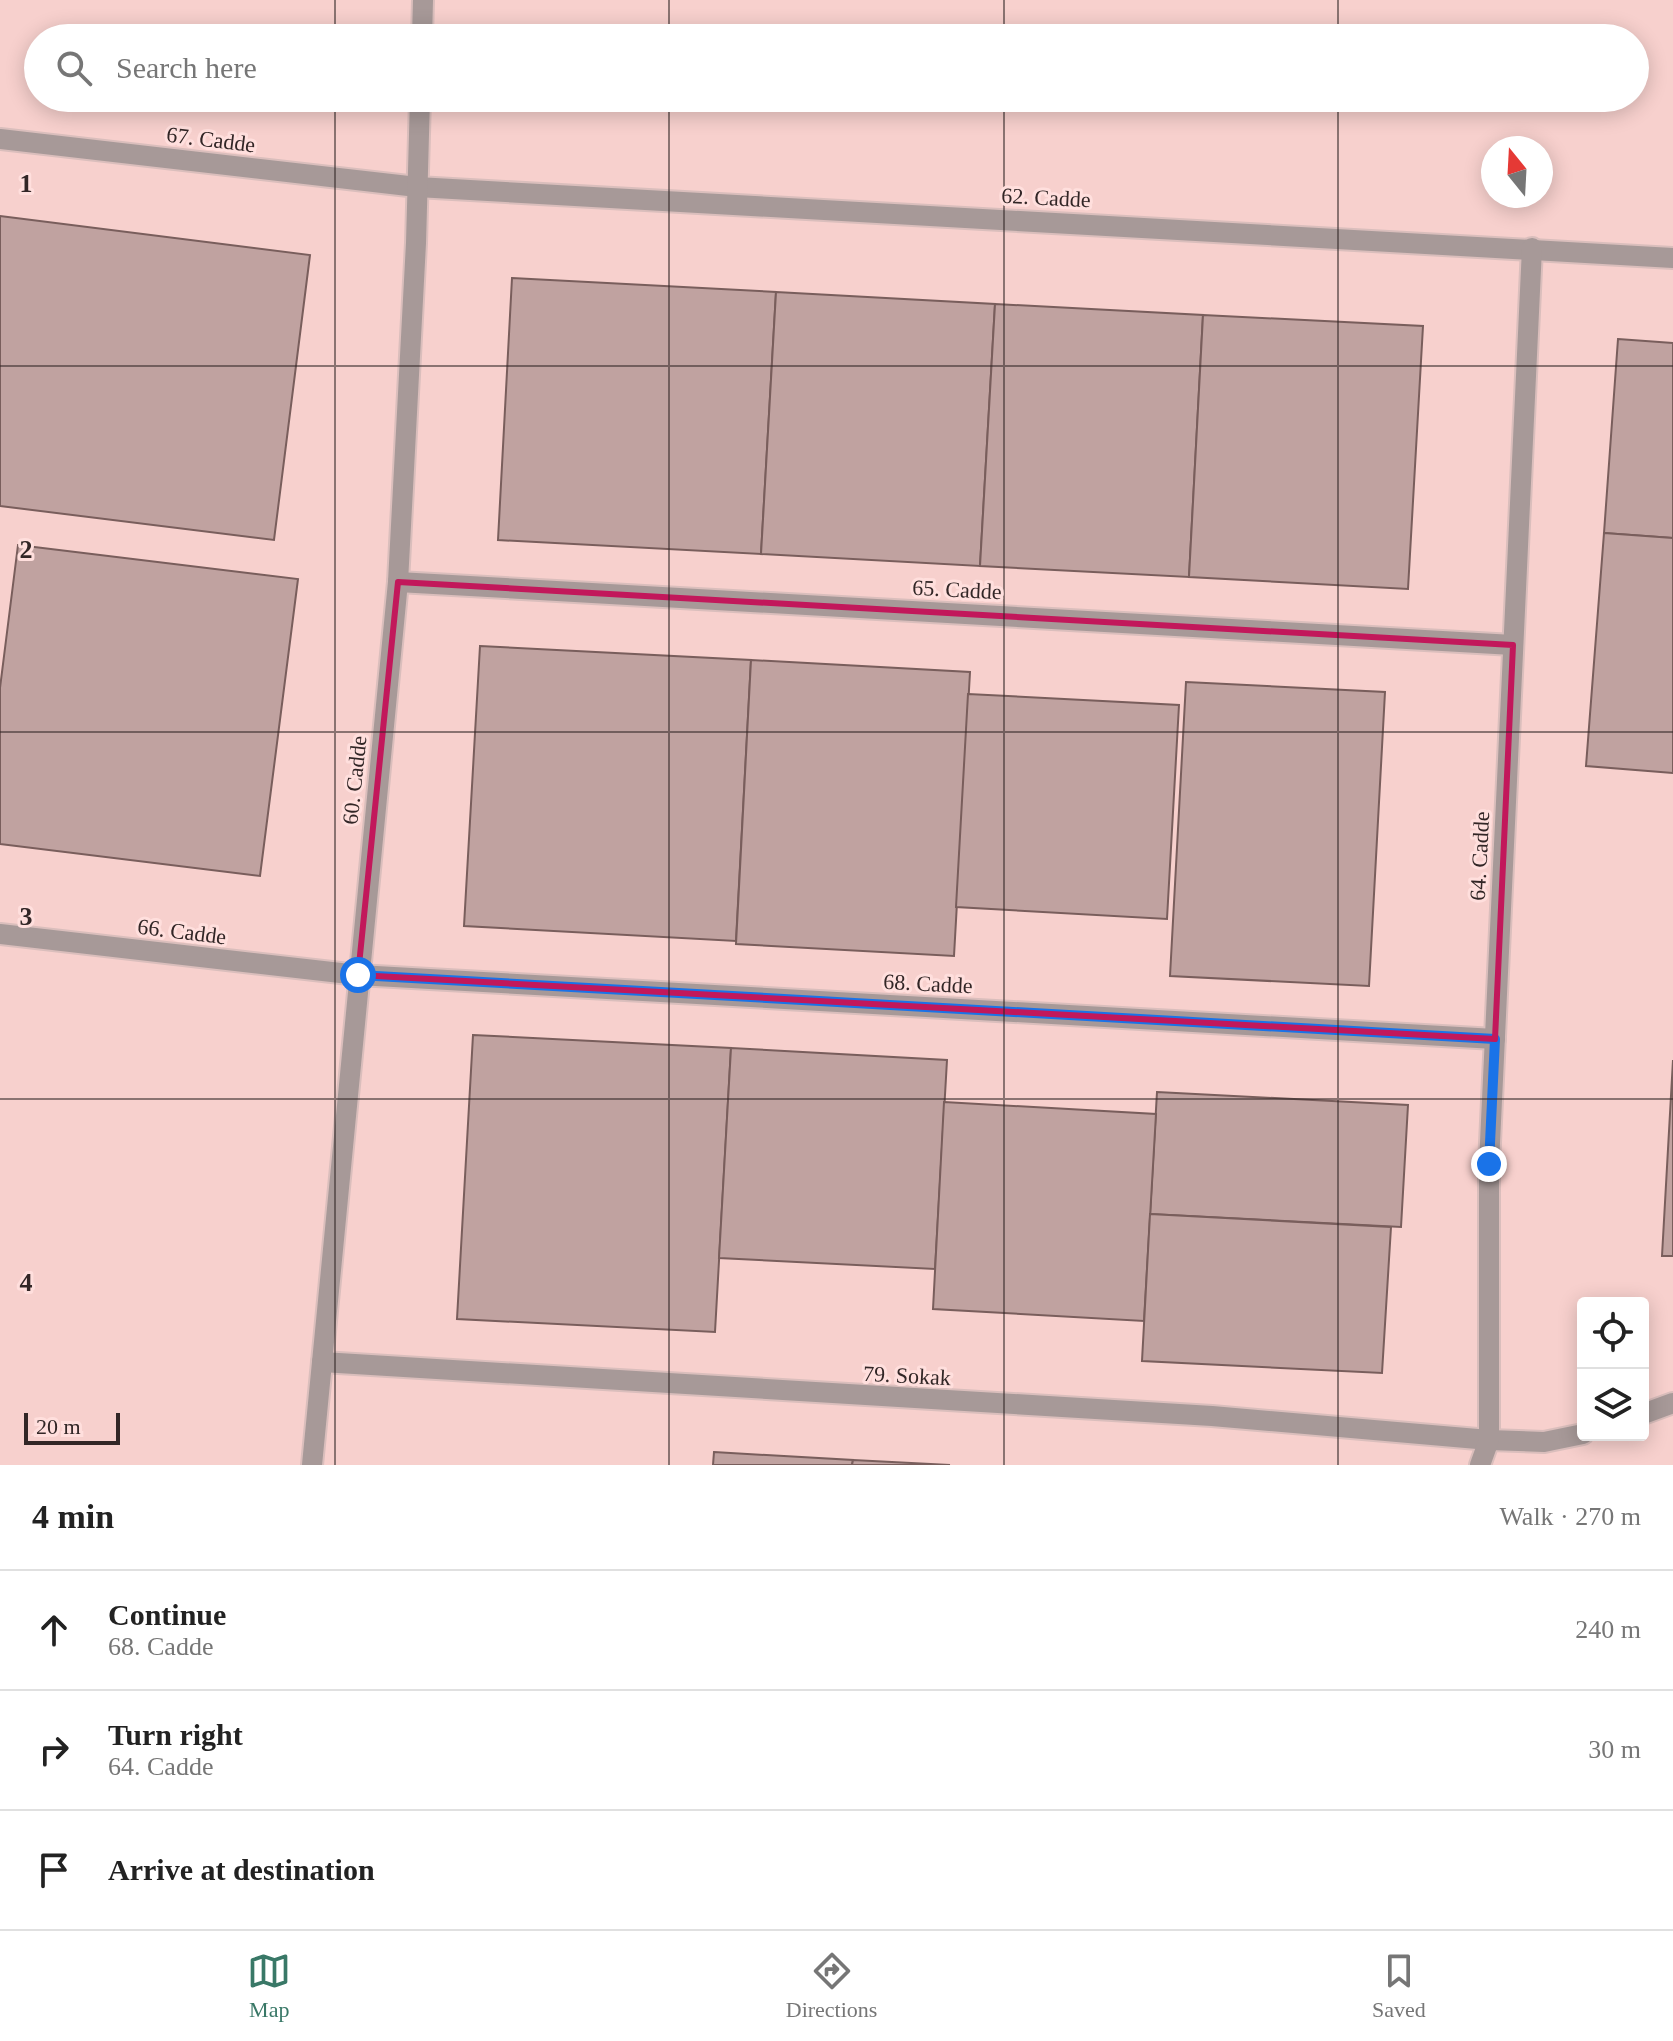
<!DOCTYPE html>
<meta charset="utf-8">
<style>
:root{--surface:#fff;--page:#f6f6f6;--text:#222;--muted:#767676;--line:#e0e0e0;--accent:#397867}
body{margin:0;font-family:Georgia,serif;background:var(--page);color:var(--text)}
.controls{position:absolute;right:24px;bottom:24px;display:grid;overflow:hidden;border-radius:8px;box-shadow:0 4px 20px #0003}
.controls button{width:72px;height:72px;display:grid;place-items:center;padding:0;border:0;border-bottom:2px solid var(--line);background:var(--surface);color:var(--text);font:40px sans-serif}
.compass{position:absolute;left:1481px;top:136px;width:72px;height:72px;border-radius:50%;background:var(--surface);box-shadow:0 4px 20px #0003;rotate:342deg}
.scale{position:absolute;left:24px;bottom:20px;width:96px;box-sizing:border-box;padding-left:8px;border:4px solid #322626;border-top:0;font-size:22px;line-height:28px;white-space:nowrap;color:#322626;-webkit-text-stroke:6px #ffdfdd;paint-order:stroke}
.stop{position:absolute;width:24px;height:24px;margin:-18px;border:6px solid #1a73e8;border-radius:50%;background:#fff}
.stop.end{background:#1a73e8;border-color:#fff;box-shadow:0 2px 8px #0008}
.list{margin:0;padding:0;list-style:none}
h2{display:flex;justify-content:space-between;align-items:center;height:104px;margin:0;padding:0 32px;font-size:34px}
h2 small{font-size:26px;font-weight:400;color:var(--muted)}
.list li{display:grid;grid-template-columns:52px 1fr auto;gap:24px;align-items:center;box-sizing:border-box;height:120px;padding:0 32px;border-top:2px solid var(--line)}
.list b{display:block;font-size:30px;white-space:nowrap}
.list p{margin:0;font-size:26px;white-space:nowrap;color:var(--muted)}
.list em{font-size:26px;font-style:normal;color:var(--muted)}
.icon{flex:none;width:44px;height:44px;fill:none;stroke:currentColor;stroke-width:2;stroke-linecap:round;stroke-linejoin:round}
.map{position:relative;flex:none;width:1673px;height:1465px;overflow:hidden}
.search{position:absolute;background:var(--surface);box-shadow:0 4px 20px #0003;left:24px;right:24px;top:24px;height:88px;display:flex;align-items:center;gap:20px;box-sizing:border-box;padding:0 28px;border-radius:44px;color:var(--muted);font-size:30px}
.sheet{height:464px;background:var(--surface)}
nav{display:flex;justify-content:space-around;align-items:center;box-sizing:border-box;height:112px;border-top:2px solid var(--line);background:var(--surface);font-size:22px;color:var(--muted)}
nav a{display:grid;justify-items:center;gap:4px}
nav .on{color:var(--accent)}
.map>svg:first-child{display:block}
.built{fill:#f7d0cd;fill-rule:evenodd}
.building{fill:#c0a2a0;stroke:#795e5c;stroke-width:2}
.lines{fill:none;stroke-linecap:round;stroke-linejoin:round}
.minor-casing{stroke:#dabebc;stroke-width:24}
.minor{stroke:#a79998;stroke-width:20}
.route{stroke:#1a73e8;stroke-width:10}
.marked{fill:none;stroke:#c2185b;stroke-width:6;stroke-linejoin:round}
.grid{fill:none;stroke:#322626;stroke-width:2;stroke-opacity:0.55}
.labels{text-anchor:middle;stroke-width:6;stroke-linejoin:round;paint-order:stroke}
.street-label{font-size:22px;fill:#322626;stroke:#ffdfdd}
.grid-label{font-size:26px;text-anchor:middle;font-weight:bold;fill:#322626;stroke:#ffdfdd;stroke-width:6;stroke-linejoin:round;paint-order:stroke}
</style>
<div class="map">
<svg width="1673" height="1465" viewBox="0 0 1673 1465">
<rect width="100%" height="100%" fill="#ffdfdd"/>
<path class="built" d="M0 0H1673V1465H0ZM38 38H1635V98H38ZM1493 148H1541V196H1493ZM1583 1303H1643V1435H1583Z"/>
<g class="building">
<polygon points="0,216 310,255 274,540 0,506"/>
<polygon points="512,278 776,292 761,554 498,540"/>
<polygon points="776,292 995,304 980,566 761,554"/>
<polygon points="995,304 1203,315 1189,577 980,566"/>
<polygon points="1203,315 1423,326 1408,589 1189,577"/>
<polygon points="1618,339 1673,343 1673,538 1604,533"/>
<polygon points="1604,533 1673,538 1673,773 1586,766"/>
<polygon points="18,545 298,579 260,876 0,844 0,688"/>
<polygon points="480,646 751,660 736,941 464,926"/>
<polygon points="751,660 970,672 954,956 736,944"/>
<polygon points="1186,682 1385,692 1369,986 1170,976"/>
<polygon points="968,694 1179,705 1167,919 956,907"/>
<polygon points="473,1035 731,1048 715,1332 457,1319"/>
<polygon points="731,1048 947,1060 935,1269 719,1258"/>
<polygon points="1673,1060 1673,1256 1662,1256"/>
<polygon points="1157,1092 1408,1105 1401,1227 1150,1214"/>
<polygon points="944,1102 1156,1114 1144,1321 933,1309"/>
<polygon points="1150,1214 1391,1227 1382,1373 1142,1361"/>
<polygon points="714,1452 853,1460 852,1465 713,1465"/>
<polygon points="853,1460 950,1465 852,1465"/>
</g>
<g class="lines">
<defs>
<g id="minor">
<polyline points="422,38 423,0"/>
<polyline points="0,139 417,187 1673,258"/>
<polyline points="398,582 1513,645"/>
<polyline points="0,934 358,975 1495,1039"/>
<polyline points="322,1362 1212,1416 1489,1440 1544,1442 1583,1434"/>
<polyline points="1643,1414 1673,1403"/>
<polyline points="312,1465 398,582 416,243 420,98"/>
<polyline points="1480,1465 1489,1440 1489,1164 1532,248"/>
</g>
</defs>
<use href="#minor" class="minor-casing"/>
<use href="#minor" class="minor"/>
</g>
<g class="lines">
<polyline class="route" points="358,975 1495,1039 1489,1164"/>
</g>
<path class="marked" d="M398 582 1513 645 1495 1039 358 975Z"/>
<path class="grid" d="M335 0V38M669 0V38M1004 0V38M1338 0V38M335 98V1465M669 98V1465M1004 98V1465M1338 98V1465M0 366H1673M0 732H1673M0 1099H1673"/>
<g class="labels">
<g class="street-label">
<text transform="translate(211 139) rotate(7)" y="8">67. Cadde</text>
<text transform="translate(1046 197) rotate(3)" y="8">62. Cadde</text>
<text transform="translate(957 589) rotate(3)" y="8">65. Cadde</text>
<text transform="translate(354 780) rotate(-84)" y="8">60. Cadde</text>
<text transform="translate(1479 856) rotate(-87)" y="8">64. Cadde</text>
<text transform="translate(182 931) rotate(7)" y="8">66. Cadde</text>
<text transform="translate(928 983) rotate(3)" y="8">68. Cadde</text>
<text transform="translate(907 1375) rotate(3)" y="8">79. Sokak</text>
</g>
</g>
<g class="grid-label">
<text x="26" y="192">1</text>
<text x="26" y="558">2</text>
<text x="26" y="925">3</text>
<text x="26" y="1291">4</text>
</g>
</svg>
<div class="controls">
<button><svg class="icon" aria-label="locate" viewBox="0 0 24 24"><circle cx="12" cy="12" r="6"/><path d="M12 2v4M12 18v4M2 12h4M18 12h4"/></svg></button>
<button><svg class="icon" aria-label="layers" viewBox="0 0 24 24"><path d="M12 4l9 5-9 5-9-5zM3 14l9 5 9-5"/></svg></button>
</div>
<svg class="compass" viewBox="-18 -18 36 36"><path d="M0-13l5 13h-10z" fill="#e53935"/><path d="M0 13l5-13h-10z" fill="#767676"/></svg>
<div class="scale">20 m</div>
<div class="stop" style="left:358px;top:975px"></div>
<div class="stop end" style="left:1489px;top:1164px"></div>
<div class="search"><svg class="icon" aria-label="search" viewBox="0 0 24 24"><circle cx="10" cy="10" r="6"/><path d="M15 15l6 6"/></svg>Search here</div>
</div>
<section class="sheet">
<h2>4 min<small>Walk · 270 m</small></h2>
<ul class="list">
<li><svg class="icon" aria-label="ahead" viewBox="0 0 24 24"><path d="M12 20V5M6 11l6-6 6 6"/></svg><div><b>Continue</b><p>68. Cadde</p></div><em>240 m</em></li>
<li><svg class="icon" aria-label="right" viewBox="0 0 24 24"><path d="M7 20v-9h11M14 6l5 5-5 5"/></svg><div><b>Turn right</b><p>64. Cadde</p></div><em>30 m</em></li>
<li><svg class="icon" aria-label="arrive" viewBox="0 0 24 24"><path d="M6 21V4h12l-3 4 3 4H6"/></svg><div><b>Arrive at destination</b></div></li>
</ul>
</section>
<nav>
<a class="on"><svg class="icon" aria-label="map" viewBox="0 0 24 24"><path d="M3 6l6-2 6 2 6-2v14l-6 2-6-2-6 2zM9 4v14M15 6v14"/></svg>Map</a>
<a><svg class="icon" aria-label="directions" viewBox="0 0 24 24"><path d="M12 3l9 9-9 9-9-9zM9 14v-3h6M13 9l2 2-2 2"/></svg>Directions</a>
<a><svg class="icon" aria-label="saved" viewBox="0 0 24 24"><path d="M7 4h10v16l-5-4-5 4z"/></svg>Saved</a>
</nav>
